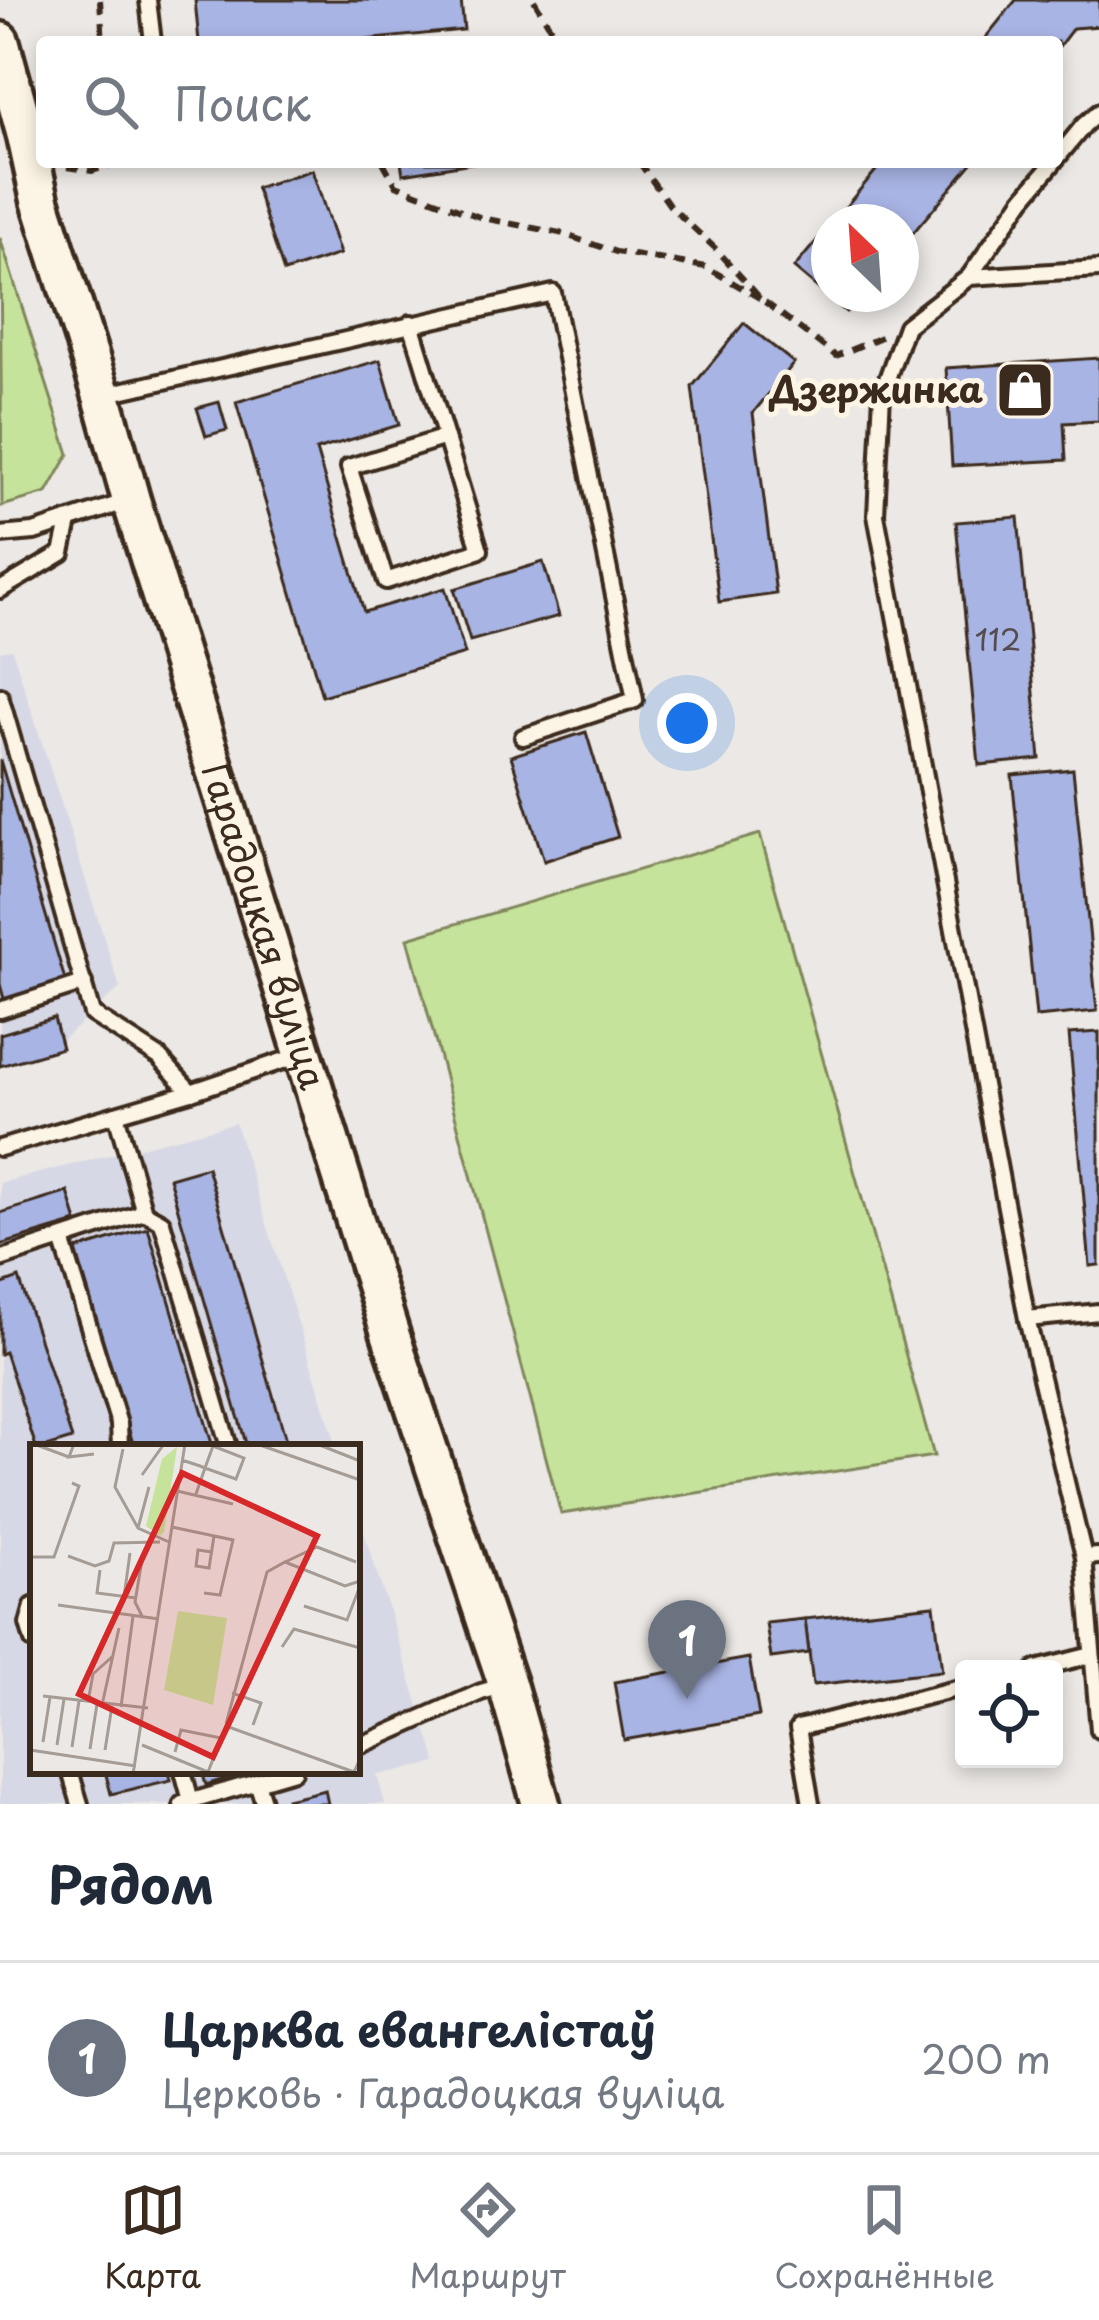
<!DOCTYPE html>
<html lang="ru">
<meta charset="utf-8">
<style>
:root{--surface:#fff;--page:#f2f2f3;--text:#1f2937;--muted:#747a83;--line:#e0e1e3;--accent:#3b2a1e}
body{margin:0;font-family:"Playpen Sans",sans-serif;background:var(--page);color:var(--text)}
.controls{position:absolute;right:36px;bottom:36px;display:grid;overflow:hidden;border-radius:12px;box-shadow:0 6px 18px #0003}
.controls button{width:108px;height:108px;display:grid;place-items:center;padding:0;border:0;border-bottom:3px solid var(--line);background:var(--surface);color:var(--text);font:60px sans-serif}
.compass{position:absolute;left:811px;top:204px;width:108px;height:108px;border-radius:50%;background:var(--surface);box-shadow:0 6px 18px #0003;rotate:335deg}
.you{position:absolute;left:687px;top:723px;width:42px;height:42px;margin:-30px;border:9px solid #fff;border-radius:50%;background:#1a73e8;box-shadow:0 0 0 18px #1a73e833}
.badge{display:grid;place-items:center;width:78px;height:78px;border-radius:50%;background:var(--accent);color:#fff;font-size:39px;font-weight:700}
.pin{position:absolute;translate:-50% -99px;filter:drop-shadow(0 3px 6px #0008)}
.pin::after{content:'';position:absolute;top:63px;width:42px;height:36px;background:inherit;clip-path:polygon(0 0,100% 0,50% 100%)}
.list{margin:0;padding:0;list-style:none}
h2{display:flex;justify-content:space-between;align-items:center;height:156px;margin:0;padding:0 48px;font-size:51px}
h2 small{font-size:39px;font-weight:400;color:var(--muted)}
.list li{display:grid;grid-template-columns:78px 1fr auto;gap:36px;align-items:center;box-sizing:border-box;height:192px;padding:0 48px;border-top:3px solid var(--line)}
.list b{display:block;font-size:45px;white-space:nowrap}
.list p{margin:0;font-size:39px;white-space:nowrap;color:var(--muted)}
.list em{font-size:39px;font-style:normal;color:var(--muted)}
.icon{flex:none;width:66px;height:66px;fill:none;stroke:currentColor;stroke-width:2;stroke-linecap:round;stroke-linejoin:round}
.map{position:relative;flex:none;width:1099px;height:1804px;overflow:hidden}
.search{position:absolute;background:var(--surface);box-shadow:0 6px 18px #0003;left:36px;right:36px;top:36px;height:132px;display:flex;align-items:center;gap:30px;box-sizing:border-box;padding:0 42px;border-radius:12px;color:var(--muted);font-size:45px}
.sheet{height:348px;background:var(--surface)}
nav{display:flex;justify-content:space-around;align-items:center;box-sizing:border-box;height:168px;border-top:3px solid var(--line);background:var(--surface);font-size:33px;color:var(--muted)}
nav a{display:grid;justify-items:center;gap:6px}
nav .on{color:var(--accent)}
.map>svg:first-child{display:block}
.built{fill:#d7d8e5}
.green{fill:#c5e39b;stroke:#80865c;stroke-width:3}
.building{fill:#a8b4e4;stroke:#3b2a1e;stroke-width:3}
.lines{fill:none;stroke-linecap:round;stroke-linejoin:round}
.lane-casing{stroke:#3b2a1e;stroke-width:22}
.secondary-casing{stroke:#3b2a1e;stroke-width:45}
.path{stroke:#3b2a1e;stroke-width:6;stroke-dasharray:12 9;stroke-linecap:butt}
.lane{stroke:#fcf5e5;stroke-width:14}
.secondary{stroke:#fcf5e5;stroke-width:36}
.labels{text-anchor:middle;stroke-width:10;stroke-linejoin:round;paint-order:stroke}
.number-label{font-size:30px;fill:#564c50}
.poi-label{font-size:36px;font-weight:bold;fill:#3b2a1e;stroke:#fcf5e5;text-anchor:end}
.street-label{font-size:36px;fill:#3b2a1e;stroke:#fcf5e5}
.inset-road{fill:none;stroke:#a59c95;stroke-width:3}
.view{fill:#d62828;fill-opacity:0.15;stroke:#d62828;stroke-width:6}
.inset-edge{fill:none;stroke:#3b2a1e;stroke-width:6}
</style>
<div class="map">
<svg width="1099" height="1804" viewBox="0 0 1099 1804">
<rect width="100%" height="100%" fill="#ebe8e5"/>
<filter id="ink" filterUnits="userSpaceOnUse"><feTurbulence type="fractalNoise" baseFrequency=".00833" numOctaves="2"/><feDisplacementMap in="SourceGraphic" scale="24" xChannelSelector="R" yChannelSelector="G"/><feConvolveMatrix kernelMatrix="1 2 1 2 8 2 1 2 1" color-interpolation-filters="sRGB"/></filter>
<g filter="url(#ink)">
<g class="built">
<polygon points="12,649 120,988 61,1041 62,1048 0,1066 0,651"/>
<polygon points="235,1123 337,1447 33,1447 33,1771 357,1771 357,1510 437,1763 377,1775 385,1804 0,1804 0,1183"/>
</g>
<g class="green">
<polygon points="0,238 69,454 47,493 2,506"/>
<polygon points="760,834 934,1456 561,1514 408,938"/>
</g>
<g class="building">
<polygon points="195,0 461,0 464,30 345,42 199,42"/>
<polygon points="1016,0 1099,0 1099,26 1073,28 1057,49 1057,42 982,42"/>
<polygon points="401,162 478,162 403,174"/>
<polygon points="883,162 973,162 901,247 901,222 833,222"/>
<polygon points="312,170 340,254 284,272 256,188"/>
<polygon points="829,226 829,294 861,294 846,312 794,268"/>
<polygon points="744,323 794,363 753,413 776,594 719,602 692,387"/>
<polygon points="1099,358 1099,421 1064,423 1066,460 952,466 946,368"/>
<polygon points="380,360 399,425 316,450 364,612 445,588 465,654 322,696 236,402"/>
<polygon points="219,402 227,430 206,436 197,408"/>
<polygon points="1018,517 1040,759 979,765 956,522"/>
<polygon points="543,562 559,616 470,641 454,589"/>
<polygon points="586,732 618,837 544,861 511,756"/>
<polygon points="0,760 65,980 4,999 0,984"/>
<polygon points="1073,769 1097,1011 1036,1017 1012,775"/>
<polygon points="54,1018 62,1048 0,1066 0,1034"/>
<polygon points="1099,1032 1099,1265 1090,1266 1069,1034"/>
<polygon points="207,1167 288,1447 247,1447 169,1178"/>
<polygon points="68,1192 77,1222 0,1245 0,1213"/>
<polygon points="148,1228 213,1447 134,1447 76,1250"/>
<polygon points="19,1278 72,1439 46,1447 36,1447 5,1352 0,1354 0,1285"/>
<polygon points="934,1605 942,1671 813,1685 805,1619"/>
<polygon points="805,1619 809,1653 771,1658 766,1623"/>
<polygon points="749,1658 759,1716 624,1740 614,1682"/>
<polygon points="105,1771 169,1771 171,1780 111,1794"/>
<polygon points="202,1771 249,1771 206,1785"/>
<polygon points="325,1790 328,1804 288,1804 287,1799"/>
</g>
<g class="lines">
<defs>
<g id="lane">
<polyline points="148,0 153,42"/>
<polyline points="1057,158 1084,125 1099,112"/>
<polyline points="969,277 1023,199 1054,162"/>
<polyline points="411,323 480,550 386,581 349,467 446,437"/>
<polyline points="107,394 553,293 635,700 523,737"/>
<polyline points="0,535 34,532 131,500"/>
<polyline points="0,590 62,553 69,522"/>
<polyline points="0,696 92,1014 159,1057 191,1092"/>
<polyline points="0,1010 84,983"/>
<polyline points="116,1114 144,1212 162,1222 229,1447"/>
<polyline points="0,1148 191,1092 303,1054"/>
<polyline points="62,1239 119,1424 120,1447"/>
<polyline points="0,1259 144,1212"/>
<polyline points="1027,1319 1099,1312"/>
<polyline points="1099,1556 1084,1557 1099,1730"/>
<polyline points="1084,1557 1027,1319 876,515 882,393 906,326 969,277 1099,269"/>
<polyline points="33,1606 28,1624 33,1641"/>
<polyline points="1036,1669 1092,1655"/>
<polyline points="357,1747 481,1692 502,1686"/>
<polyline points="70,1771 80,1804"/>
<polyline points="183,1771 191,1801"/>
<polyline points="257,1782 264,1804"/>
<polyline points="182,1804 294,1771"/>
<polyline points="811,1804 798,1728 964,1687"/>
</g>
<g id="secondary">
<path id="s1" d="M0 41 26 136 40 200 102 396 131 500 391 1336 507 1684 541 1804"/>
</g>
</defs>
<use href="#lane" class="lane-casing"/>
<use href="#secondary" class="secondary-casing"/>
<g class="path">
<polyline points="100,0 103,42"/>
<polyline points="534,0 559,42"/>
<polyline points="383,162 396,185 482,218 560,233 616,252 706,267 761,299"/>
<polyline points="639,162 670,206 717,250 761,299 836,356 881,337"/>
<polyline points="67,167 92,171 122,162"/>
</g>
<use href="#lane" class="lane"/>
<use href="#secondary" class="secondary"/>
</g>
</g>
<defs>
<symbol id="shop-square" viewBox="-11 -11 22 22"><rect x="-9" y="-9" width="18" height="18" rx="4" fill="#3b2a1e" stroke="#fcf5e5"/><path d="M-5-2.5h2.3a2.7 3.5 0 0 1 5.4 0H5L5.5 6h-11ZM-1.5-2.5h3a1.5 2.3 0 0 0-3 0Z" fill="#fff"/></symbol>
</defs>
<g fill-rule="evenodd">
<use href="#shop-square" x="992" y="357" width="66" height="66"/>
</g>
<g class="labels">
<g class="number-label">
<text x="998" y="651">112</text>
</g>
<g class="poi-label">
<text x="983" y="403">Дзержинка</text>
</g>
<g class="street-label">
<text dy="13" stroke="none"><textPath href="#s1" startOffset="924">Гарадоцкая вуліца</textPath></text>
</g>
</g>
<g transform="translate(30 1444)">
<rect width="330" height="330" fill="#ebe8e5"/>
<path d="M147 3 134 88 130 92 116 82 132 15ZM148 167 197 174 183 261 134 246Z" fill="#c5e39b"/>
<path class="inset-road" d="M4 0 39 13M44 0 39 13 64 10M76 0H115M227 0 330 36M287 0 330 17M93 5 85 43 108 84 139 98M152 16 170 22 175 24 186 28 206 35 214 14 183 2 175 24 166 50M112 31 134 0M147 47 203 60M142 83 203 96 190 151 174 149M108 84 119 43M182 108 168 106 166 122 179 124 184 92M113 110 105 158 113 174M38 112 65 122 79 117 84 99 130 98M0 113H24L49 42 42 39M255 118 287 103 326 118M70 126 67 149 106 154M94 153 100 109M28 161 129 175M274 162 317 176 330 142M252 203 264 185 330 204M202 249 231 259 223 281M13 252 118 264M58 258 63 230 83 212M72 261 89 184M91 263 103 172M196 280 237 128 255 118 315 142 330 137M13 298 20 253M27 301 34 255M112 301 178 328 196 282 324 328 330 315M42 303 49 257M60 305 67 260M0 306 106 322M75 306 82 262M145 308 151 286 191 294M103 330 155 0"/>
<path class="view" d="M152 29 287 92 183 313 49 250Z"/>
<rect width="330" height="330" class="inset-edge"/>
</g>
</svg>
<div class="controls">
<button><svg class="icon" aria-label="locate" viewBox="0 0 24 24"><circle cx="12" cy="12" r="6"/><path d="M12 2v4M12 18v4M2 12h4M18 12h4"/></svg></button>
</div>
<svg class="compass" viewBox="-18 -18 36 36"><path d="M0-13l5 13h-10z" fill="#e53935"/><path d="M0 13l5-13h-10z" fill="#747a83"/></svg>
<div class="you"></div>
<div class="pin badge" style="left:687px;top:1699px;background:#6b7280">1</div>
<div class="search"><svg class="icon" aria-label="search" viewBox="0 0 24 24"><circle cx="10" cy="10" r="6"/><path d="M15 15l6 6"/></svg>Поиск</div>
</div>
<section class="sheet">
<h2>Рядом<small></small></h2>
<ul class="list">
<li><span class="badge" style="background:#6b7280">1</span><div><b>Царква евангелістаў</b><p>Церковь · Гарадоцкая вуліца</p></div><em>200 m</em></li>
</ul>
</section>
<nav>
<a class="on"><svg class="icon" aria-label="map" viewBox="0 0 24 24"><path d="M3 6l6-2 6 2 6-2v14l-6 2-6-2-6 2zM9 4v14M15 6v14"/></svg>Карта</a>
<a><svg class="icon" aria-label="directions" viewBox="0 0 24 24"><path d="M12 3l9 9-9 9-9-9zM9 14v-3h6M13 9l2 2-2 2"/></svg>Маршрут</a>
<a><svg class="icon" aria-label="saved" viewBox="0 0 24 24"><path d="M7 4h10v16l-5-4-5 4z"/></svg>Сохранённые</a>
</nav>
